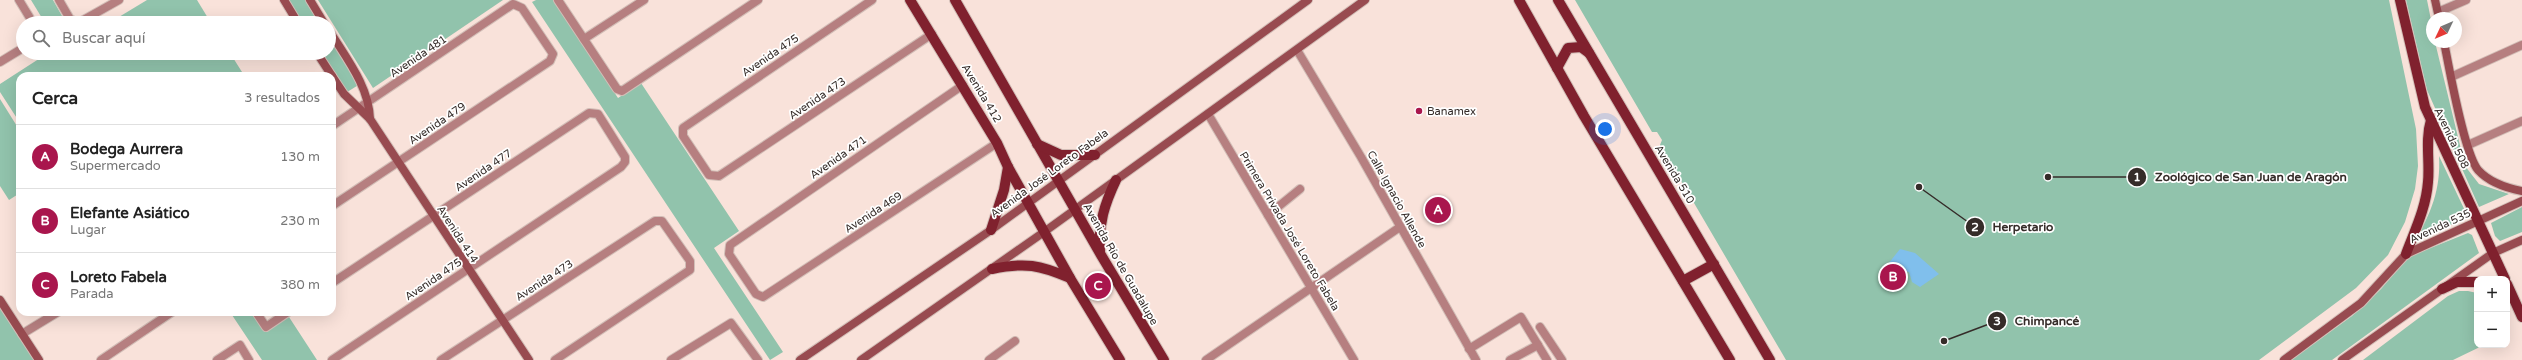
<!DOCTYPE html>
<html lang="es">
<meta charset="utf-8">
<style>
:root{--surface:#fff;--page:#f2f2f2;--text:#222;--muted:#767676;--line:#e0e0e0;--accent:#a9164d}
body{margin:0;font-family:"Varela Round",sans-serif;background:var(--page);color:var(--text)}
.controls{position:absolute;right:12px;bottom:12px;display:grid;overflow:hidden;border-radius:8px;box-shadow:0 4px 16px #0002}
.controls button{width:36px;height:36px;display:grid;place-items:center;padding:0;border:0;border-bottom:1px solid var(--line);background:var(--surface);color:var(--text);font:20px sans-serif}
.compass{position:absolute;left:2426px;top:12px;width:36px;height:36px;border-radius:50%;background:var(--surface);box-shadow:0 4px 16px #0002;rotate:226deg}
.you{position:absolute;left:1605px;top:129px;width:14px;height:14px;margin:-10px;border:3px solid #fff;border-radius:50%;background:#1a73e8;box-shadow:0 0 0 6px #1a73e833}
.badge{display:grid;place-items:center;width:26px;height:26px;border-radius:50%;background:var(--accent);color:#fff;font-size:13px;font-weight:700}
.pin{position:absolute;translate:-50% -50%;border:2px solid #fff;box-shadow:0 1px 4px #0006}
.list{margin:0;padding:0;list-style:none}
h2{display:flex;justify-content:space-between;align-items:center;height:52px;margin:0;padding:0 16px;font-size:17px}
h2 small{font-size:13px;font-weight:400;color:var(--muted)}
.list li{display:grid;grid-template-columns:26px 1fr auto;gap:12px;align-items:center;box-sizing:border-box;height:64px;padding:0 16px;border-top:1px solid var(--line)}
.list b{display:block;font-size:15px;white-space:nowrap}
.list p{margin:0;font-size:13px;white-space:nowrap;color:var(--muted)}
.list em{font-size:13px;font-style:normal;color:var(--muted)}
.icon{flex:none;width:22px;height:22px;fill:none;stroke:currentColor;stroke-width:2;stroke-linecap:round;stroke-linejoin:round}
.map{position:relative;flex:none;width:2522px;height:360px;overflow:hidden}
.search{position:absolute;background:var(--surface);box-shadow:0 4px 16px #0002;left:16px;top:16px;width:320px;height:44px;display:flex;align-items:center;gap:10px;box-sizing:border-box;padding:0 14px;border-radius:22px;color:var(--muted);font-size:15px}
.panel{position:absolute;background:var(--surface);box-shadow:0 4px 16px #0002;left:16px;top:72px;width:320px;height:244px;border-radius:12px}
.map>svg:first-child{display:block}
.green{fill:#91c3ac}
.water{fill:#80bfec}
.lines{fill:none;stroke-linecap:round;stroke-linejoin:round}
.street-casing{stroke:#d2beb7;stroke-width:10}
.secondary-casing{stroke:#d2beb7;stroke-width:10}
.primary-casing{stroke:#d2beb7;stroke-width:12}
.street{stroke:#b67f80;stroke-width:8}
.secondary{stroke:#984b50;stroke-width:8}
.primary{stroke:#80212e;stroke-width:10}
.poi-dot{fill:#a9164d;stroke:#fff;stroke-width:1.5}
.labels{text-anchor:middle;stroke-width:3.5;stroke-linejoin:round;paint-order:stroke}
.street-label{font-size:11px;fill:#352c29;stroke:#fff}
.poi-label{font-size:11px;fill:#352c29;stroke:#fff;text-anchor:start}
.leader{fill:none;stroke:#352c29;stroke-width:1.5}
.callout-dot{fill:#352c29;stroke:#fff;stroke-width:1.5}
.mark-label{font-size:12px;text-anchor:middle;font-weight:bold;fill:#fff}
.callout-label{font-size:12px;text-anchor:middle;font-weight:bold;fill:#352c29;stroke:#fff;stroke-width:3.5;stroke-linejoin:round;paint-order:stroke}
</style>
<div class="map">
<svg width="2522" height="360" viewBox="0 0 2522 360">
<rect width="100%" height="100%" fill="#f9e2da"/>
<g class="green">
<polygon points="31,0 53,0 66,23 45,23"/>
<polygon points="147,0 197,0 211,23 109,23"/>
<polygon points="288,0 307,0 322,23 301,23"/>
<polygon points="318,0 503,0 373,88"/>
<polygon points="536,0 553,0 618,98 641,83 739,231 714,248 783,352 770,360 532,2"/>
<polygon points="1575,0 2389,0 2416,129 2418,166 2415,189 2405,222 2388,255 2356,288 2259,360 1786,360 1660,145 1662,140 1657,132 1652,132"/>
<polygon points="2406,0 2427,0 2432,25 2432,42 2435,42 2465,166 2479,184 2509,194 2479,207 2427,90"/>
<polygon points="329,35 360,84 344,94 319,53 329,53"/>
<polygon points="48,53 230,53 242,72 236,76 20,76 20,123 0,92 0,84"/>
<polygon points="0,99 20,131 20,193 9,200 0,186"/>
<path d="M2439 156 2468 217 2414 242C2431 214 2441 189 2439 156Z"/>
<polygon points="2522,207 2522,232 2500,241 2495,236 2491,223"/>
<polygon points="2468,233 2472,235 2479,253 2332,360 2291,360 2352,316 2381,289 2408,257"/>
<polygon points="2459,291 2468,291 2477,293 2477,345 2484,345 2453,360 2363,360 2448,296"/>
<polygon points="0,306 36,360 0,360"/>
<polygon points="230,312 252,312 266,332 289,317 317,360 262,360"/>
</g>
<polygon class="water" points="1900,249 1915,253 1939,274 1920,287 1912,282 1909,272 1892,270 1888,264"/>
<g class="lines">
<defs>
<g id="street">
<polyline points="19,0 33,23"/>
<polyline points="59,0 70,19 78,23"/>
<polyline points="558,0 617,89 622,91 758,0"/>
<polyline points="872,0 683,128 683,136 709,175 719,176 932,34"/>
<polyline points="2438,12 2466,0"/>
<polyline points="78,23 119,0"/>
<polyline points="584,39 644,0"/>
<polyline points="1297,50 1361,157 1476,360"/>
<polyline points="0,62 23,48"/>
<polyline points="2451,77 2522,45"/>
<polyline points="963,85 730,245 729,254 756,294 763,297 997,143"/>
<polyline points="1208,114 1354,360"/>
<polyline points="332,126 513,4 522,8 553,54 550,61 332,206"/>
<polyline points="2468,145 2522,121"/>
<polyline points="1268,215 1300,189"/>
<polyline points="332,283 589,113 598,114 625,157 625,162 621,167 332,360"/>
<polyline points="256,312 266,327 288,312"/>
<polyline points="1540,327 1562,360"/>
<polyline points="22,334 58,312"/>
<polyline points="1469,349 1521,317 1547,360"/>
<polyline points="101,360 172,312"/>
<polyline points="217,360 240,345 249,360"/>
<polyline points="441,360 655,221 662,221 690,261 690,270 555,360"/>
<polyline points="671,360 731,323 758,360"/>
<polyline points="989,360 1015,341"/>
<polyline points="1206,360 1400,227"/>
<polyline points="1510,360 1538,345"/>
</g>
<g id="secondary">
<polyline points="284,0 298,23"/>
<polyline points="310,0 324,23"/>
<polyline points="2435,0 2439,18"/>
<path d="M329 30C346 58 369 86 370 119"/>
<path d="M2444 42C2449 67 2464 153 2478 170 2489 182 2506 188 2522 191"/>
<polyline points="317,53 332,76"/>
<polyline points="332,76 344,94 370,119 529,360"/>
<polyline points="0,300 39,360"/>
<polyline points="800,360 991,230 1308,0"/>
<polyline points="861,360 1044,232 1365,0"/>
<polyline points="2284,360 2361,303 2406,254 2522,201"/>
<polyline points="2342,360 2493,253 2522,240"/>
</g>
<g id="primary">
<polyline points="910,0 997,143 1008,167 1070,278 1120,360"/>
<polyline points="955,0 1101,255 1164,360"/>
<polyline points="1519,0 1584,116 1730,360"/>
<polyline points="1558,0 1770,360"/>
<polyline points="2400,0 2425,107 2505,279"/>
<polyline points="1557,68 1568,48 1581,47 1589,53"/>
<polyline points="1037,144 1061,155 1095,155"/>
<polyline points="991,230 1004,190 1008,167"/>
<path d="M1100 251C1098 224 1105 203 1116 180"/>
<path d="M2406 254C2415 230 2426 208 2428 182 2430 162 2425 140 2431 120"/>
<path d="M992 269C1025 262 1040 265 1070 278"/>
<polyline points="1683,281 1714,264"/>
<polyline points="2507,284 2522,317"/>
<polyline points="2442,289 2457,282 2477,282"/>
</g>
</defs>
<use href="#street" class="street-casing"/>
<use href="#secondary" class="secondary-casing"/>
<use href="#primary" class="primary-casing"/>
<use href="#street" class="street"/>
<use href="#secondary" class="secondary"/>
<use href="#primary" class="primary"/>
</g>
<circle class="poi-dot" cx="1419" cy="111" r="4"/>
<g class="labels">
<g class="street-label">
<text transform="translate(770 55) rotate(-34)" y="4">Avenida 475</text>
<text transform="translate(418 56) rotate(-34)" y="4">Avenida 481</text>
<text transform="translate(982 93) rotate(59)" y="4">Avenida 412</text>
<text transform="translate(817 98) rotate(-34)" y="4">Avenida 473</text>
<text transform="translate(437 123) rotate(-34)" y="4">Avenida 479</text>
<text transform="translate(2452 138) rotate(64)" y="4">Avenida 508</text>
<text transform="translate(838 157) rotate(-35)" y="4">Avenida 471</text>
<text transform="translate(483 170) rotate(-34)" y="4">Avenida 477</text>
<text transform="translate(1049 173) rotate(-36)" y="4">Avenida José Loreto Fabela</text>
<text transform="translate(1675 174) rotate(59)" y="4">Avenida 510</text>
<text transform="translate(1397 199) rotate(61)" y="4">Calle Ignacio Allende</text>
<text transform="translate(873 212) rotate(-33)" y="4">Avenida 469</text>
<text transform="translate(2440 226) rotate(-25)" y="4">Avenida 535</text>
<text transform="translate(1290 231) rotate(59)" y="4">Primera Privada José Loreto Fabela</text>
<text transform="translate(458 234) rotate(57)" y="4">Avenida 414</text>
<text transform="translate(1121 264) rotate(60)" y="4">Avenida Río de Guadalupe</text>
<text transform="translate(433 279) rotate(-34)" y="4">Avenida 475</text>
<text transform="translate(544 280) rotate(-33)" y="4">Avenida 473</text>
</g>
<g class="poi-label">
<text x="1427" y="115">Banamex</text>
</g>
</g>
<path class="leader" d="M2048 177L2137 177M1919 187L1975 227M1944 341L1997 321"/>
<g class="callout-dot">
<circle cx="2048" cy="177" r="4"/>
<circle cx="1919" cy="187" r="4"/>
<circle cx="1944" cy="341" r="4"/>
<circle cx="2137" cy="177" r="10"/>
<circle cx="1975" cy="227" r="10"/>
<circle cx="1997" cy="321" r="10"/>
</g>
<g class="mark-label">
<text x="2137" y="181">1</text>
<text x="1975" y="231">2</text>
<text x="1997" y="325">3</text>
</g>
<g class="callout-label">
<text x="2251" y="181">Zoológico de San Juan de Aragón</text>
<text x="2023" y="231">Herpetario</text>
<text x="2047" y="325">Chimpancé</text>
</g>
</svg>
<div class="controls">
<button>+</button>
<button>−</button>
</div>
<svg class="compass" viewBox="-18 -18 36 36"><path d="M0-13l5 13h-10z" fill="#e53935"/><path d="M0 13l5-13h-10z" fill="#767676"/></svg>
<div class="you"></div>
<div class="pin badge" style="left:1438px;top:210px">A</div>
<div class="pin badge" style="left:1893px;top:277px">B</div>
<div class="pin badge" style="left:1098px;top:286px">C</div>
<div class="search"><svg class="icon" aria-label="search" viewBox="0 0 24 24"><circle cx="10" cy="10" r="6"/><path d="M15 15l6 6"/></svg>Buscar aquí</div>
<section class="panel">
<h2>Cerca<small>3 resultados</small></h2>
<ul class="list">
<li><span class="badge">A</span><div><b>Bodega Aurrera</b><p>Supermercado</p></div><em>130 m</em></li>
<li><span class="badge">B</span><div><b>Elefante Asiático</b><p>Lugar</p></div><em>230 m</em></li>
<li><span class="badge">C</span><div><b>Loreto Fabela</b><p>Parada</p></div><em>380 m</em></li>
</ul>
</section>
</div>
